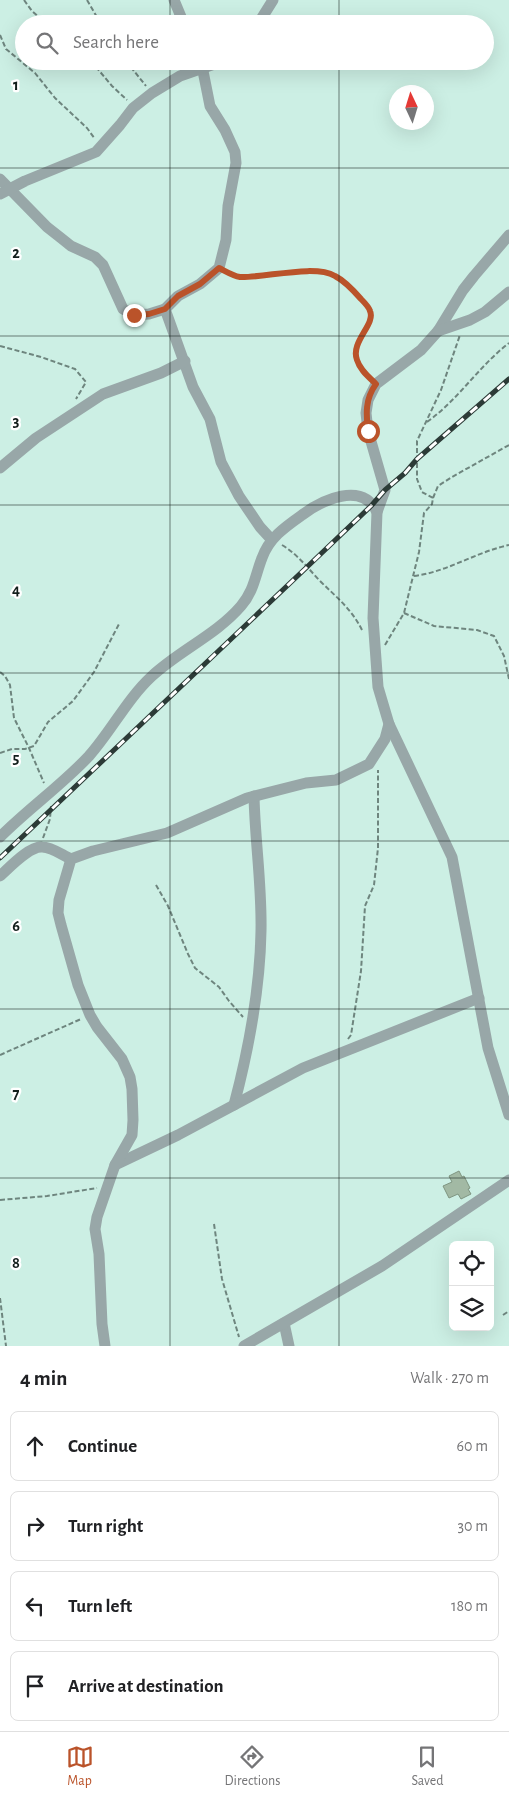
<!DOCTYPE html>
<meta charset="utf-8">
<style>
:root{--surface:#fff;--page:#f2f2f2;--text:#202124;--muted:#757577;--line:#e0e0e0;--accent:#ba532a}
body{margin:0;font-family:"Alegreya Sans",sans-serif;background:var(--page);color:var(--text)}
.controls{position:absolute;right:15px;bottom:15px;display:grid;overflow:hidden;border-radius:8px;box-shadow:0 5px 20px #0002}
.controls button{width:45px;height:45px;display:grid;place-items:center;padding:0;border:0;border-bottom:1px solid var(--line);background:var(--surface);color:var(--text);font:25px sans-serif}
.compass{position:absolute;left:389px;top:85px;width:45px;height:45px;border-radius:50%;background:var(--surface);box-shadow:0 5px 20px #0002;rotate:356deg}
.stop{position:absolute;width:15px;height:15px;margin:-11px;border:4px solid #ba532a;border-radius:50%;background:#fff}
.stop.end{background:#ba532a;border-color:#fff;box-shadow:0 1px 5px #0008}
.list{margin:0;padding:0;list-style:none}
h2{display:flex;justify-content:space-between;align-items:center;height:65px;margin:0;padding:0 20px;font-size:21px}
h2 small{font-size:16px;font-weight:400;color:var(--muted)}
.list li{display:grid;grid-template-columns:32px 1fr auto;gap:15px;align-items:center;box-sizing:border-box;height:70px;margin:0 10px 10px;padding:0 10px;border:1px solid var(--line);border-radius:8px}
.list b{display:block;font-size:19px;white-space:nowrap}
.list em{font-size:16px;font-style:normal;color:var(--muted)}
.icon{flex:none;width:28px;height:28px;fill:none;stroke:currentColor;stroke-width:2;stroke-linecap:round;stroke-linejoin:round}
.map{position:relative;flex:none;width:509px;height:1346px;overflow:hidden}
.search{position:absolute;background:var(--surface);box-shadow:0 5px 20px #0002;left:15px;right:15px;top:15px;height:55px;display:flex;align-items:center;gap:12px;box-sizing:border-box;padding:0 18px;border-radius:28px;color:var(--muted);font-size:19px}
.sheet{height:385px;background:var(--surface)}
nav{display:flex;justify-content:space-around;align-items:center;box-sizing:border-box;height:70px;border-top:1px solid var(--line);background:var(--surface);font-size:14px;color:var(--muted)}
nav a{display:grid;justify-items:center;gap:2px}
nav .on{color:var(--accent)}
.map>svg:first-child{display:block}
.building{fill:#a2b9a4;stroke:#7f9581}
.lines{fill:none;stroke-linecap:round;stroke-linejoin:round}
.path{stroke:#6e857e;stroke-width:2;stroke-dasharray:5 2.5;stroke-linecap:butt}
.minor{stroke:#98a7a8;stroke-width:11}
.rail-casing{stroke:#2c3b37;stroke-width:5}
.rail{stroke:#fff;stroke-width:3;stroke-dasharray:9;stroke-linecap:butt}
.route{stroke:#ba532a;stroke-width:6}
.grid{fill:none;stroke:#131f1c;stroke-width:1;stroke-opacity:0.55}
.grid-label{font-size:16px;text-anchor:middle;font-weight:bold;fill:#131f1c;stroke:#fff;stroke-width:4.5;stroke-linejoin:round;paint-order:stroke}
</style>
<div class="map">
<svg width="509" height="1346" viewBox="0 0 509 1346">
<rect width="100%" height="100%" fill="#ccefe4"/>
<polygon class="building" points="459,1171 462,1177 464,1176 470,1188 468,1189 471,1194 461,1199 458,1194 449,1198 443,1186 452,1182 449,1176"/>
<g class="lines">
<g class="path">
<polyline points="24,0 32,11 47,24"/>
<polyline points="87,0 101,24"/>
<polyline points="0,35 6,49 35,73 55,98 87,128 95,139"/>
<polyline points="91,61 112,86 127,100"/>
<polyline points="126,61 146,86"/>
<path d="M229 272 238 277C260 275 319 267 335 276 350 284 361 299 371 312 370 340 338 346 369 377"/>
<polyline points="0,346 41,357 75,369 86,382 76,399"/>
<path d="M427 422C458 400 479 366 509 343"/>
<polyline points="433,498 438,486 452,477 509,445"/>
<path d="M282 545C297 554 307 567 319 580 336 597 351 608 362 630"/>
<path d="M414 576C447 572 476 552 509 545"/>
<polyline points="404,613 434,626 477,630 494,636 504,656 509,679"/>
<polyline points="385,645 404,613 419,552 424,513 432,504 433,498 422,492 417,479 417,441 441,390 460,335"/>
<polyline points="0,672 5,676 10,685 14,718 29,748 44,783"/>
<polyline points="0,753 12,749 25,749 34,746 48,722 73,701 94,672 119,624"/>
<polyline points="43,838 50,819 51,806"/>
<polyline points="156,885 168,906 188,954 195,968 219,987 229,1001 243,1017"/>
<polyline points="348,1039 351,1035 361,971 365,906 374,885 378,848 378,770"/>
<polyline points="0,1055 81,1019"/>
<polyline points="0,1200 47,1196 97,1188"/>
<polyline points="214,1224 222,1279 239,1337"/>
<polyline points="0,1298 6,1346"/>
<polyline points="503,1315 509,1311"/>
</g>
<g class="minor">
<polyline points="174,0 184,24"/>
<polyline points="258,24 273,0"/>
<polyline points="0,179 47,227 61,238 71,246 95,257 103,265 123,309 134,315 149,314 165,309 178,296 200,284 219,268 226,240 228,206 236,163 235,152 225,130 210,106 201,61"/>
<polyline points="0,194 25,181 96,152 120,125 133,108 152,93 180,76 223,61"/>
<polyline points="509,235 474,276 463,290 438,331 421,350 376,384 368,400 366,413 368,431 385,490 377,512 373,618 378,687 389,724 452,857 488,1048 509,1115"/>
<polyline points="165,309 193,387 210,419 221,462 239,496 260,527 271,539"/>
<polyline points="438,331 470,320 485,312 509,292"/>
<polyline points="0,468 36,438 103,394 161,373 185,361"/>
<path d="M0 837C29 808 62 785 89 756 112 730 127 699 152 676 180 650 216 635 241 606 254 591 255 576 262 558 269 538 285 527 302 515 322 500 362 481 377 512"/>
<path d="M0 876C9 868 29 846 42 847 52 847 62 855 71 859"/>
<path d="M234 1105C249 1048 260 990 261 931 262 886 255 841 254 796"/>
<polyline points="115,1165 178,1135 303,1068 479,998"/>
<polyline points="284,1323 289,1346"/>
<polyline points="105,1346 102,1324 99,1254 95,1229 97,1217 115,1165 132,1135 133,1120 132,1089 130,1077 122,1059 97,1027 90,1015 78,985 61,925 58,913 59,900 71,859 93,851 167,833 247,798 306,783 336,780 369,764 385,739 389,724"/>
<polyline points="244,1346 382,1266 509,1180"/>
</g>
<defs>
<polyline id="rail" points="0,858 307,567 371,506 385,490 405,473 417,459 509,379"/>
</defs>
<use href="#rail" class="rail-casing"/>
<use href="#rail" class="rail"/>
</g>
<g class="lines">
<path class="route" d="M134 315 149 314 165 309 178 296 200 284 219 268C225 271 233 276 240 277 265 278 314 264 335 276 345 281 354 291 361 299 364 302 369 307 370 311 376 324 350 342 357 360 360 370 369 377 376 384 365 399 366 414 368 431"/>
</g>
<path class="grid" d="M170 0V24M339 0V24M170 61V1346M339 61V1346M0 168H509M0 336H509M0 505H509M0 673H509M0 841H509M0 1009H509M0 1178H509"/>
<g class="grid-label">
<text x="16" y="90">1</text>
<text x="16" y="258">2</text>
<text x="16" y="426">3</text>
<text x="16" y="595">4</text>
<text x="16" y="763">5</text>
<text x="16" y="931">6</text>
<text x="16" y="1099">7</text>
<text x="16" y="1268">8</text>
</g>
</svg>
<div class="controls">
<button><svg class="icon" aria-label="locate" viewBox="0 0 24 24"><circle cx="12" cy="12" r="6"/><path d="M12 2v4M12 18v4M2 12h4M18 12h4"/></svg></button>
<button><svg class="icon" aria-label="layers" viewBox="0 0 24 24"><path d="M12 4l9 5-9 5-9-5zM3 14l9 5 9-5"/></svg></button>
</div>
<svg class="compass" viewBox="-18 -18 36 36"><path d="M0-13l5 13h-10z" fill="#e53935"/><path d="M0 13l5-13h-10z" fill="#757577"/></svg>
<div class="stop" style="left:368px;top:431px"></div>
<div class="stop end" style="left:134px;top:315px"></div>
<div class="search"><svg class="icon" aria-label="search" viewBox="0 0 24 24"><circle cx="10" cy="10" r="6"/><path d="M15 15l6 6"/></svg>Search here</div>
</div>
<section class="sheet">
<h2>4 min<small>Walk · 270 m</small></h2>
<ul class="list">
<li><svg class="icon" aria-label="ahead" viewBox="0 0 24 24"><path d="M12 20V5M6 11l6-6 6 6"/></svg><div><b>Continue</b></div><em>60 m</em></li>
<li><svg class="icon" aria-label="right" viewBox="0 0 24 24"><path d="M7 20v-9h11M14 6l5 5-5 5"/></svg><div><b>Turn right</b></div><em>30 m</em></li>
<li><svg class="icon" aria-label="left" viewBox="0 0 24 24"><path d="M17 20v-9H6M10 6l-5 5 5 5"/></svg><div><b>Turn left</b></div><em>180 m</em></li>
<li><svg class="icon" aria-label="arrive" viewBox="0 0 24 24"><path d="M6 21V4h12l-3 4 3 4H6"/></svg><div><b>Arrive at destination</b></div></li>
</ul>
</section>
<nav>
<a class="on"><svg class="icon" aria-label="map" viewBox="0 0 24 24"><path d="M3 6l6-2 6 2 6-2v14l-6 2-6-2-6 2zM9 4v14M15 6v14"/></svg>Map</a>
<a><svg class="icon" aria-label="directions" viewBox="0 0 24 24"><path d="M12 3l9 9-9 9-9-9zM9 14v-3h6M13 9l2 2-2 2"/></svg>Directions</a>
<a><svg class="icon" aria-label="saved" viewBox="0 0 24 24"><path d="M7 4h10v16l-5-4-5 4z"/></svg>Saved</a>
</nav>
